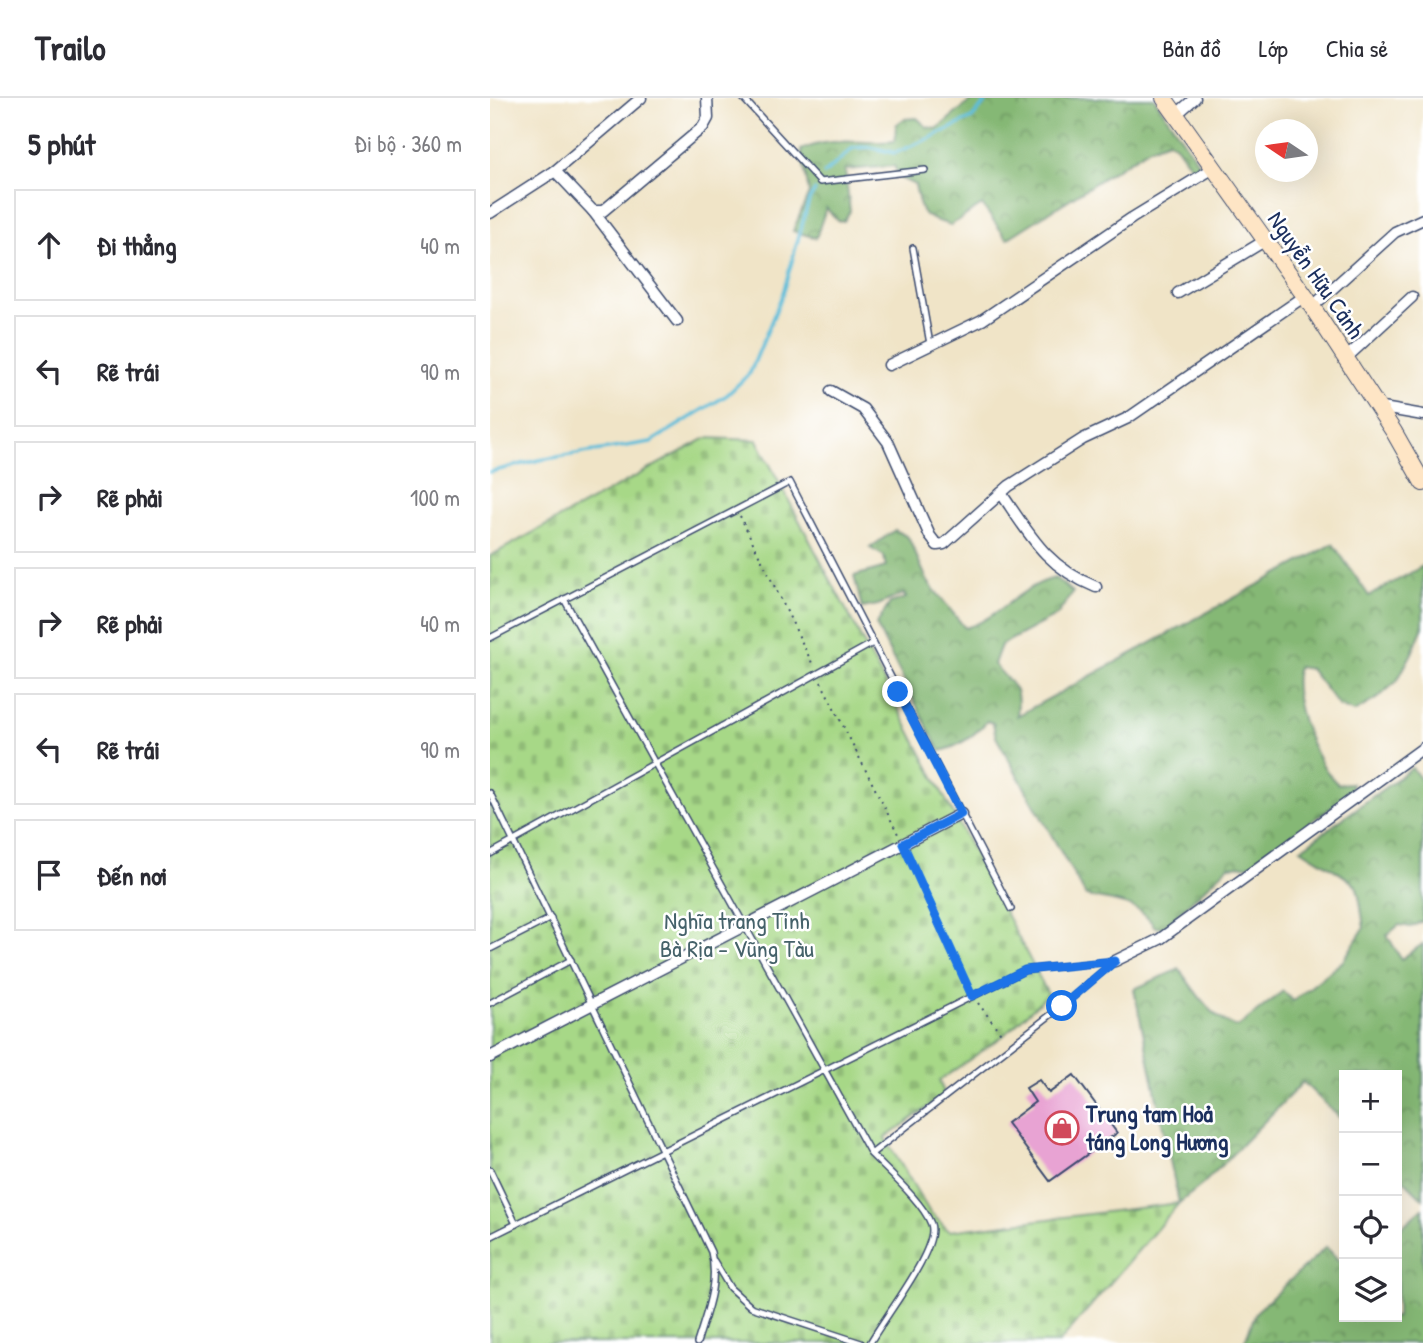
<!DOCTYPE html>
<html lang="vi">
<meta charset="utf-8">
<style>
:root{--surface:#fff;--page:#f2f2f3;--text:#2b2b33;--muted:#7c7c81;--line:#e1e1e2}
body{margin:0;font-family:"Patrick Hand",sans-serif;background:var(--page);color:var(--text)}
.controls{position:absolute;right:21px;bottom:21px;display:grid;overflow:hidden;border-radius:0px;box-shadow:0 7px 28px #0002}
.controls button{width:63px;height:63px;display:grid;place-items:center;padding:0;border:0;border-bottom:2px solid var(--line);background:var(--surface);color:var(--text);font:35px sans-serif}
.compass{position:absolute;left:765px;top:21px;width:63px;height:63px;border-radius:50%;background:var(--surface);box-shadow:0 7px 28px #0002;rotate:283deg}
.stop{position:absolute;width:21px;height:21px;margin:-16px;border:5px solid #1a73e8;border-radius:50%;background:#fff}
.stop.end{background:#1a73e8;border-color:#fff;box-shadow:0 2px 7px #0008}
.list{margin:0;padding:0;list-style:none}
h2{display:flex;justify-content:space-between;align-items:center;height:91px;margin:0;padding:0 28px;font-size:30px}
h2 small{font-size:23px;font-weight:400;color:var(--muted)}
.list li{display:grid;grid-template-columns:46px 1fr auto;gap:21px;align-items:center;box-sizing:border-box;height:112px;margin:0 14px 14px;padding:0 14px;border:2px solid var(--line);border-radius:0px}
.list b{display:block;font-size:26px;white-space:nowrap}
.list em{font-size:23px;font-style:normal;color:var(--muted)}
.icon{flex:none;width:38px;height:38px;fill:none;stroke:currentColor;stroke-width:2;stroke-linecap:round;stroke-linejoin:round}
.map{position:relative;flex:none;width:933px;height:1245px;overflow:hidden}
header{display:flex;align-items:center;gap:42px;box-sizing:border-box;height:98px;padding:0 35px;background:var(--surface);border-bottom:2px solid var(--line)}
header strong{font-size:33px}
nav{display:flex;gap:38px;margin-inline-start:auto;font-size:24px}
main{display:flex}
aside{flex:1;background:var(--surface)}
.map>svg:first-child{display:block}
.forest{fill:url(#forest-crowns);stroke:#507469;stroke-width:2}
.cemetery{fill:url(#cemetery-stones);stroke:#618472;stroke-width:2}
.lines{fill:none;stroke-linecap:round;stroke-linejoin:round}
.stream{stroke:#5cbdda;stroke-width:3.5}
.building{fill:#e8a3d3}
.service-casing{stroke:#3b4a6e;stroke-width:8}
.minor-casing{stroke:#3b4a6e;stroke-width:13}
.secondary-casing{stroke:#3b4a6e;stroke-width:18}
.path{stroke:#3b4a6e;stroke-width:2;stroke-dasharray:2 5;stroke-linecap:butt}
.service{stroke:#fff;stroke-width:5}
.minor{stroke:#fff;stroke-width:10}
.secondary{stroke:#fee5c5;stroke-width:16}
.route{stroke:#1a73e8;stroke-width:9}
.labels{text-anchor:middle;stroke-width:5;stroke-linejoin:round;paint-order:stroke}
.street-label{font-size:24px;fill:#1b2f5e;stroke:#fff}
.park-label{font-size:24px;fill:#45626a;stroke:#fff}
.poi-label{font-size:24px;font-weight:bold;fill:#1b2f5e;stroke:#fff;text-anchor:start}
</style>
<header>
<strong>Trailo</strong>
<nav><a>Bản đồ</a><a>Lớp</a><a>Chia sẻ</a></nav>
</header>
<main>
<aside>
<h2>5 phút<small>Đi bộ · 360 m</small></h2>
<ul class="list">
<li><svg class="icon" aria-label="ahead" viewBox="0 0 24 24"><path d="M12 20V5M6 11l6-6 6 6"/></svg><div><b>Đi thẳng</b></div><em>40 m</em></li>
<li><svg class="icon" aria-label="left" viewBox="0 0 24 24"><path d="M17 20v-9H6M10 6l-5 5 5 5"/></svg><div><b>Rẽ trái</b></div><em>90 m</em></li>
<li><svg class="icon" aria-label="right" viewBox="0 0 24 24"><path d="M7 20v-9h11M14 6l5 5-5 5"/></svg><div><b>Rẽ phải</b></div><em>100 m</em></li>
<li><svg class="icon" aria-label="right" viewBox="0 0 24 24"><path d="M7 20v-9h11M14 6l5 5-5 5"/></svg><div><b>Rẽ phải</b></div><em>40 m</em></li>
<li><svg class="icon" aria-label="left" viewBox="0 0 24 24"><path d="M17 20v-9H6M10 6l-5 5 5 5"/></svg><div><b>Rẽ trái</b></div><em>90 m</em></li>
<li><svg class="icon" aria-label="arrive" viewBox="0 0 24 24"><path d="M6 21V4h12l-3 4 3 4H6"/></svg><div><b>Đến nơi</b></div></li>
</ul>
</aside>
<div class="map">
<svg width="933" height="1245" viewBox="0 0 933 1245">
<defs>
<pattern id="forest-crowns" width="20" height="18" patternUnits="userSpaceOnUse" patternTransform="scale(1.75)"><rect width="20" height="18" fill="#85b874"/><path d="M2 6a3 3 0 1 1 6 0M12 15a3 3 0 1 1 6 0" fill="none" stroke="#6c9662"/></pattern>
<pattern id="cemetery-stones" width="16" height="16" patternUnits="userSpaceOnUse" patternTransform="scale(1.75)"><rect width="16" height="16" fill="#a7d887"/><path d="M2 7V4a2 2 0 0 1 4 0v3zM10 15v-3a2 2 0 0 1 4 0v3z" fill="#8fba77"/></pattern>
</defs>
<rect width="100%" height="100%" fill="#fff"/>
<filter id="ink" filterUnits="userSpaceOnUse"><feTurbulence type="fractalNoise" baseFrequency=".0143" numOctaves="2"/><feDisplacementMap in="SourceGraphic" scale="14" xChannelSelector="R" yChannelSelector="G"/><feConvolveMatrix kernelMatrix="1 2 1 2 8 2 1 2 1" color-interpolation-filters="sRGB"/></filter>
<filter id="wash" filterUnits="userSpaceOnUse"><feTurbulence type="fractalNoise" baseFrequency=".00686" numOctaves="4" result="noise"/><feDisplacementMap in="SourceGraphic" scale="28" xChannelSelector="R" yChannelSelector="G"/><feGaussianBlur stdDeviation="1.57" result="paint"/><feColorMatrix in="noise" values="0 0 0 0 0 0 0 0 0 0 0 0 0 0 0 0 0 1.4 0 .05"/><feComposite in="paint" operator="in"/></filter>
<g filter="url(#wash)">
<rect width="100%" height="100%" fill="#f0e4c7"/>
<g class="forest">
<path d="M484 0H664L710 67 709 71 702 70 685 46 678 43 660 50 517 141 492 107 461 127C430 118 432 119 425 87L410 80 404 68 355 72 360 113 354 123H348L336 110 326 140 303 133 319 95 311 52C345 37 371 47 405 43L406 27 414 21 427 20 437 29 447 31Z"/>
<path d="M405 432 418 439 438 484 475 530C508 521 530 488 565 480L583 494 567 517 511 547 504 566C521 588 531 586 527 618L843 446 879 498 933 468V529L922 555 907 583 888 600 864 614 849 608 820 571 808 569C797 597 826 668 848 686L862 685 860 696 761 767 739 768 673 830 665 829C647 803 625 804 596 798L506 639 503 625 497 623C485 637 470 648 451 653L445 644 386 527 400 505 416 500 413 496 388 507 372 510 364 478 396 469 394 458 380 450Z"/>
<path d="M922 670 933 684V823L921 829 909 827 897 837 911 861 933 846V1101L907 1075V977H854V1024L813 984 713 1086 689 1105 644 891 689 871C704 891 722 923 748 929L793 893 803 903 853 863 874 830C872 818 871 803 867 790 863 780 823 760 811 751Z"/>
<polygon points="933,1110 933,1245 754,1245 766,1214 836,1149 854,1168 854,1219 907,1219 907,1133"/>
</g>
<polygon class="cemetery" points="216,340 267,342 558,896 513,938 449,983 455,997 395,1040 439,1113 459,1133 689,1105 569,1245 0,1245 0,458"/>
<g class="lines">
<g class="stream">
<polyline points="334,76 363,50 380,49 405,55 440,40 482,20 499,0"/>
<polyline points="0,374 49,362 161,344 237,297 260,275 293,195 319,102 325,92"/>
</g>
</g>
<g id="blocks">
<polygon class="building" points="584,977 627,1035 560,1083 517,1025 545,1004 536,990 549,982 559,995"/>
</g>
</g>
<g filter="url(#ink)">
<use href="#blocks" fill-opacity="0" stroke="#3b4a6e" stroke-width="2"/>
<g class="lines">
<defs>
<g id="service">
<polyline points="253,0 330,84 435,72"/>
<polyline points="423,150 440,246"/>
<path d="M74 501 381 1056C398 1074 432 1103 441 1126 450 1150 392 1222 380 1245"/>
<polyline points="0,540 300,384 521,811"/>
<path d="M0 695 221 1154C229 1186 216 1215 207 1245"/>
<polyline points="0,756 383,545"/>
<polyline points="0,851 61,820"/>
<polyline points="0,905 81,862"/>
<polyline points="381,1056 572,908 625,863"/>
<polyline points="0,1072 26,1126"/>
<polyline points="0,1139 535,872 625,863"/>
<polyline points="224,1163 240,1190 261,1209 371,1245"/>
</g>
<g id="minor">
<polyline points="687,16 705,0"/>
<polyline points="65,73 103,113 113,113 213,29 218,20 217,0"/>
<polyline points="103,113 187,223"/>
<polyline points="0,115 65,73 151,0"/>
<polyline points="688,195 776,142"/>
<polyline points="822,209 905,134 933,121"/>
<polyline points="856,260 922,199"/>
<polyline points="399,267 492,222 642,120 722,71"/>
<polyline points="341,293 373,311 398,344 440,438 447,447 454,446 519,388 593,341 638,320 815,198"/>
<polyline points="887,309 933,317"/>
<path d="M511 395C540 437 556 469 606 489"/>
<polyline points="625,863 670,841 933,650"/>
<polyline points="0,959 471,716"/>
</g>
<polyline id="secondary" points="674,0 815,198 904,334 933,385"/>
</defs>
<use href="#service" class="service-casing"/>
<use href="#minor" class="minor-casing"/>
<use href="#secondary" class="secondary-casing"/>
<g class="path">
<polyline points="250,418 323,567"/>
<polyline points="331,584 408,736"/>
<polyline points="418,756 480,891"/>
<polyline points="488,905 513,938"/>
</g>
<use href="#service" class="service"/>
<use href="#minor" class="minor"/>
<use href="#secondary" class="secondary"/>
</g>
</g>
<g class="lines" filter="url(#ink)">
<polyline class="route" points="408,594 471,716 413,746 482,898 535,872 625,863 572,908"/>
</g>
<defs>
<symbol id="shop-ring" viewBox="-11 -11 22 22"><circle r="9.5" fill="#fff" stroke="#d1495b" stroke-width="1.5"/><path d="M-5-2.5h2.3a2.7 3.5 0 0 1 5.4 0H5L5.5 6h-11ZM-1.5-2.5h3a1.5 2.3 0 0 0-3 0Z" fill="#d1495b"/></symbol>
</defs>
<g fill-rule="evenodd">
<use href="#shop-ring" x="553" y="1011" width="38" height="38"/>
</g>
<g class="labels">
<g class="street-label">
<text transform="translate(826 177) rotate(55)" y="8">Nguyễn Hữu Cảnh</text>
</g>
<g class="park-label">
<text x="247" y="831">Nghĩa trang Tỉnh<tspan x="247" dy="28">Bà Rịa - Vũng Tàu</tspan></text>
</g>
<g class="poi-label">
<text x="596" y="1024">Trung tam Hoả<tspan x="596" dy="28">táng Long Hương</tspan></text>
</g>
</g>
</svg>
<div class="controls">
<button>+</button>
<button>−</button>
<button><svg class="icon" aria-label="locate" viewBox="0 0 24 24"><circle cx="12" cy="12" r="6"/><path d="M12 2v4M12 18v4M2 12h4M18 12h4"/></svg></button>
<button><svg class="icon" aria-label="layers" viewBox="0 0 24 24"><path d="M12 4l9 5-9 5-9-5zM3 14l9 5 9-5"/></svg></button>
</div>
<svg class="compass" viewBox="-18 -18 36 36"><path d="M0-13l5 13h-10z" fill="#e53935"/><path d="M0 13l5-13h-10z" fill="#7c7c81"/></svg>
<div class="stop" style="left:572px;top:908px"></div>
<div class="stop end" style="left:408px;top:594px"></div>
</div>
</main>
